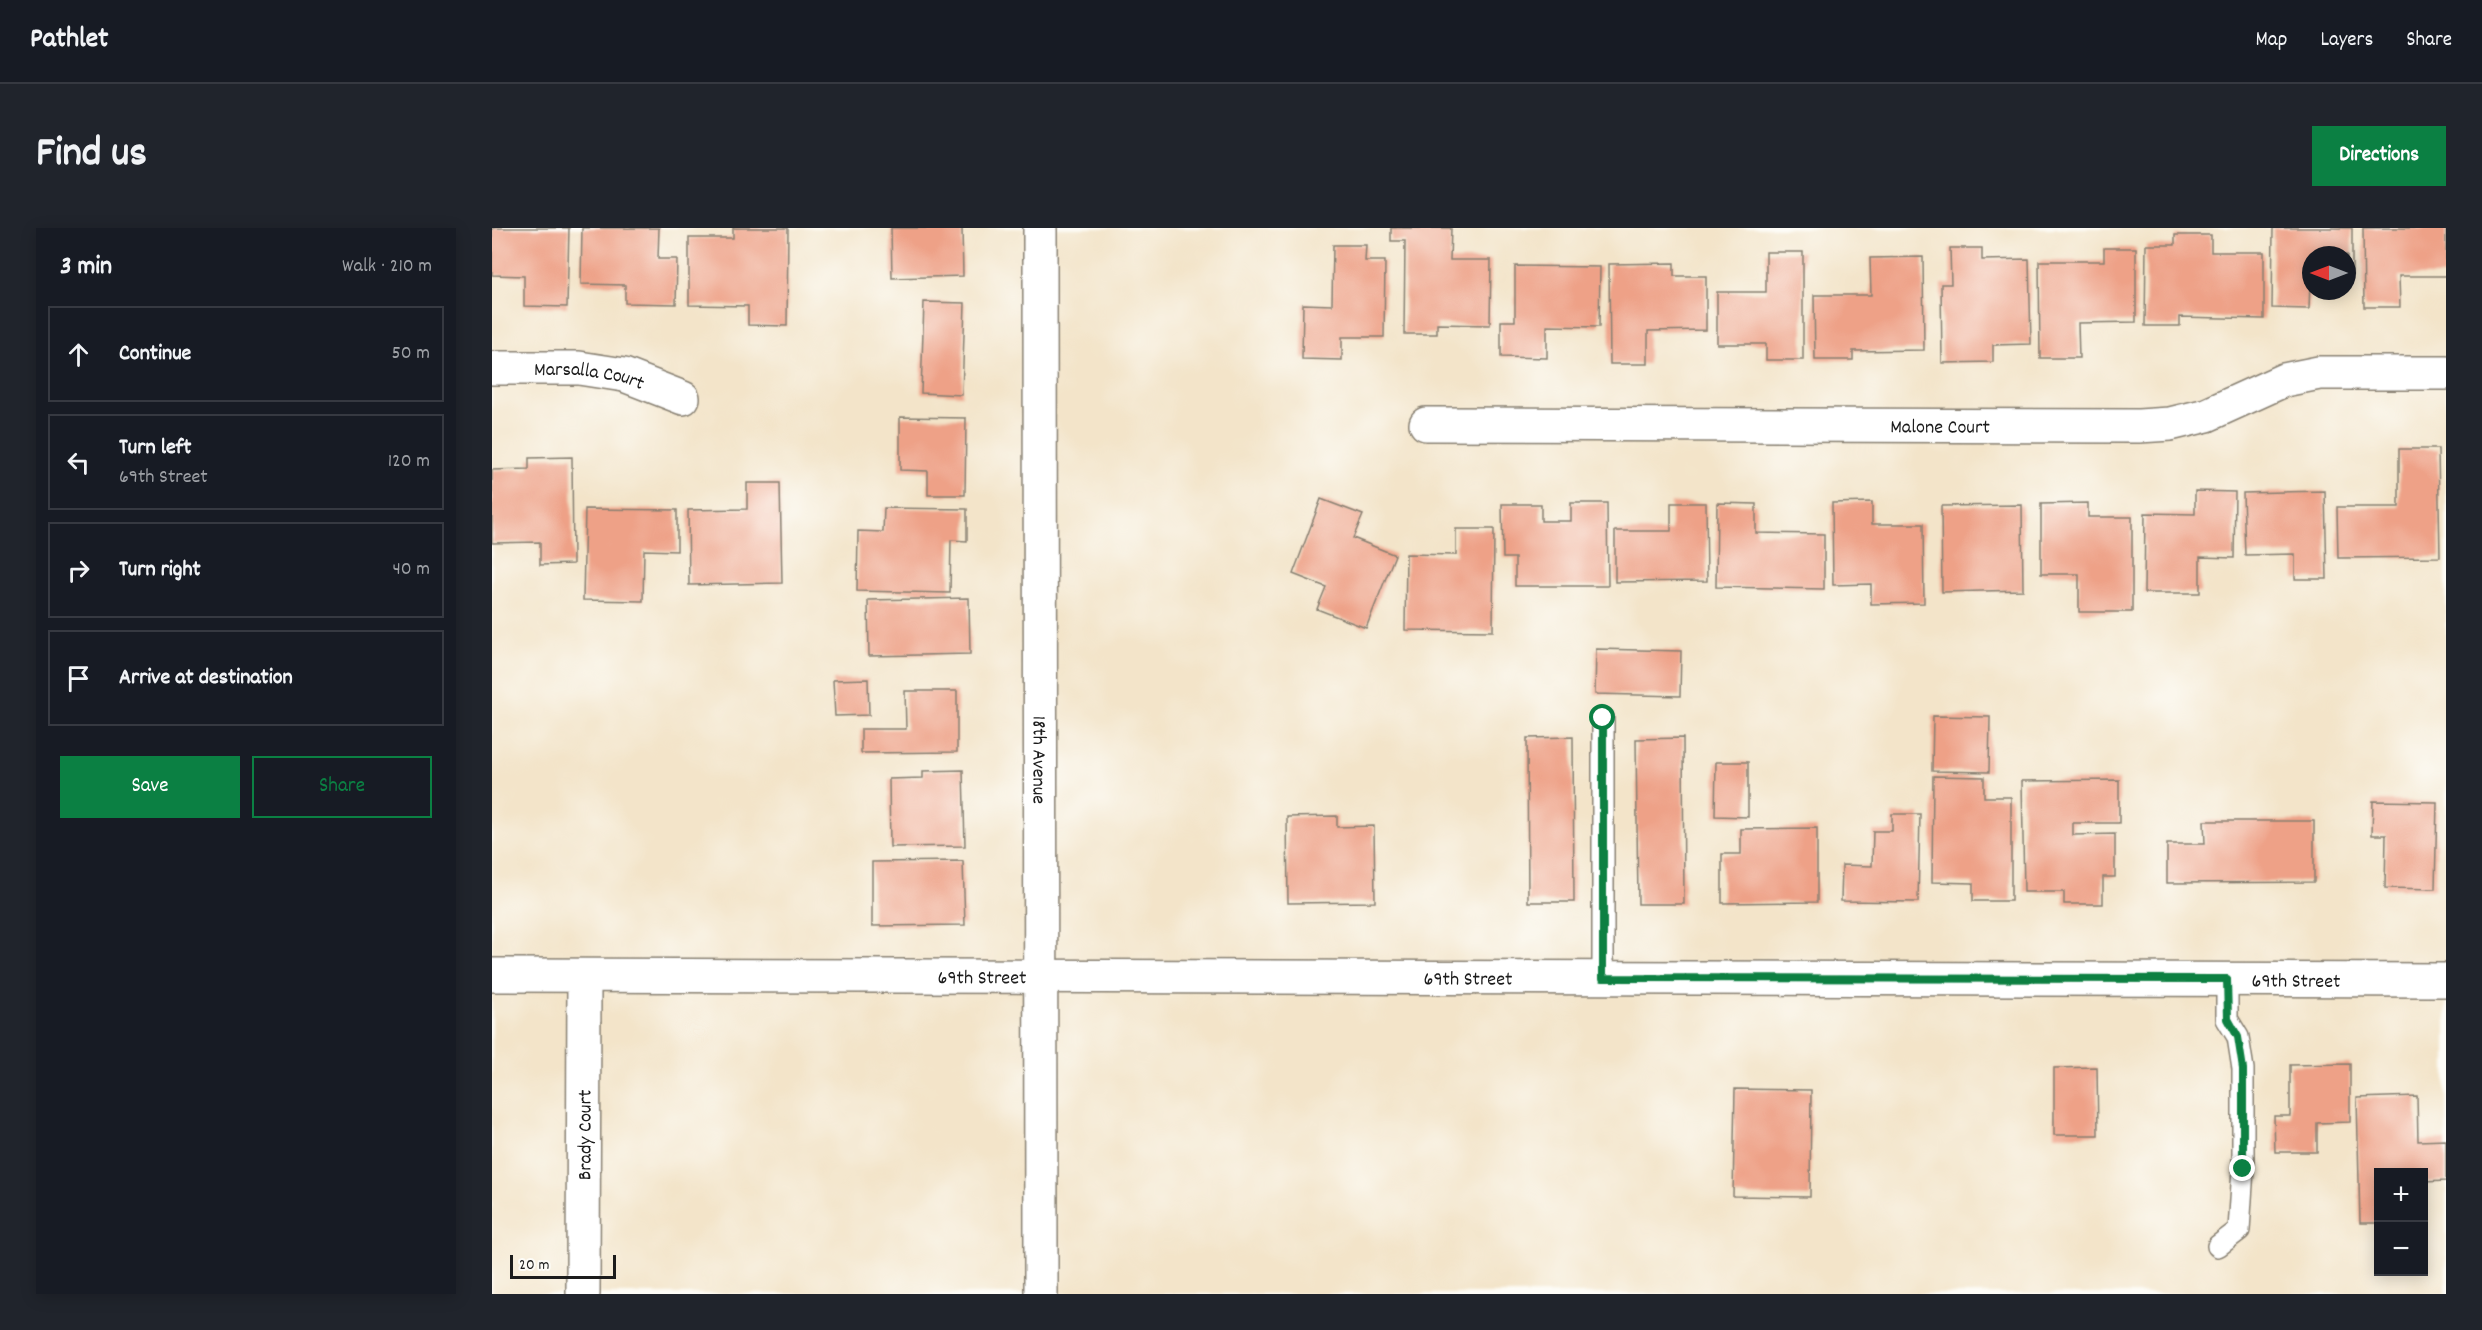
<!DOCTYPE html>
<meta charset="utf-8">
<style>
:root{--surface:#171b24;--page:#20242c;--text:#f1f3f6;--muted:#9ea1a6;--line:#363941;--accent:#0b8043}
body{margin:0;font-family:Dekko,sans-serif;background:var(--page);color:var(--text)}
.controls{position:absolute;right:18px;bottom:18px;display:grid;overflow:hidden;border-radius:0px;box-shadow:0 3px 15px #0003}
.controls button{width:54px;height:54px;display:grid;place-items:center;padding:0;border:0;border-bottom:2px solid var(--line);background:var(--surface);color:var(--text);font:30px sans-serif}
.compass{position:absolute;left:1810px;top:18px;width:54px;height:54px;border-radius:50%;background:var(--surface);box-shadow:0 3px 15px #0003;rotate:270deg}
.scale{position:absolute;left:18px;bottom:15px;width:106px;box-sizing:border-box;padding-left:6px;border:3px solid #1c1c1c;border-top:0;font-size:16px;line-height:21px;white-space:nowrap;color:#1c1c1c;-webkit-text-stroke:4px #fdfcf7;paint-order:stroke}
.stop{position:absolute;width:18px;height:18px;margin:-14px;border:4px solid #0b8043;border-radius:50%;background:#fff}
.stop.end{background:#0b8043;border-color:#fff;box-shadow:0 2px 6px #0008}
.list{margin:0;padding:0;list-style:none}
h2{display:flex;justify-content:space-between;align-items:center;height:78px;margin:0;padding:0 24px;font-size:26px}
h2 small{font-size:20px;font-weight:400;color:var(--muted)}
.list li{display:grid;grid-template-columns:39px 1fr auto;gap:18px;align-items:center;box-sizing:border-box;height:96px;margin:0 12px 12px;padding:0 12px;border:2px solid var(--line);border-radius:0px}
.list b{display:block;font-size:22px;white-space:nowrap}
.list p{margin:0;font-size:20px;white-space:nowrap;color:var(--muted)}
.list em{font-size:20px;font-style:normal;color:var(--muted)}
.actions{display:flex;gap:12px;padding:18px 24px}
.actions a{flex:1;padding:14px 0;border:2px solid var(--accent);border-radius:0px;text-align:center;font-size:21px;color:var(--accent)}
.actions .main{background:var(--accent);color:#fff}
.icon{flex:none;width:33px;height:33px;fill:none;stroke:currentColor;stroke-width:2;stroke-linecap:round;stroke-linejoin:round}
.map{position:relative;flex:none;width:1954px;height:1066px;overflow:hidden;border-radius:0px}
header{display:flex;align-items:center;gap:36px;box-sizing:border-box;height:84px;padding:0 30px;background:var(--surface);border-bottom:2px solid var(--line)}
header strong{font-size:28px}
nav{display:flex;gap:33px;margin-inline-start:auto;font-size:21px}
.intro{display:flex;align-items:center;justify-content:space-between;box-sizing:border-box;height:144px;padding:0 36px}
h1{margin:0;font-size:42px}
.button{padding:15px 27px;border-radius:0px;background:var(--accent);color:#fff;font-size:21px;font-weight:700}
main{display:flex;gap:36px;padding:0 36px}
aside{flex:1;background:var(--surface);border-radius:0px;box-shadow:0 3px 15px #0003}
.map>svg:first-child{display:block}
.building{fill:#eea187}
.lines{fill:none;stroke-linecap:round;stroke-linejoin:round}
.service-casing{stroke:#888072;stroke-width:24}
.minor-casing{stroke:#888072;stroke-width:36}
.service{stroke:#fff;stroke-width:21}
.minor{stroke:#fff;stroke-width:33}
.route{stroke:#0b8043;stroke-width:8}
.labels{text-anchor:middle;stroke-width:4.5;stroke-linejoin:round;paint-order:stroke}
.street-label{font-size:20px;fill:#1c1c1c;stroke:#fdfcf7}
</style>
<header>
<strong>Pathlet</strong>
<nav><a>Map</a><a>Layers</a><a>Share</a></nav>
</header>
<div class="intro"><h1>Find us</h1><a class="button">Directions</a></div>
<main>
<aside>
<h2>3 min<small>Walk · 210 m</small></h2>
<ul class="list">
<li><svg class="icon" aria-label="ahead" viewBox="0 0 24 24"><path d="M12 20V5M6 11l6-6 6 6"/></svg><div><b>Continue</b></div><em>50 m</em></li>
<li><svg class="icon" aria-label="left" viewBox="0 0 24 24"><path d="M17 20v-9H6M10 6l-5 5 5 5"/></svg><div><b>Turn left</b><p>69th Street</p></div><em>120 m</em></li>
<li><svg class="icon" aria-label="right" viewBox="0 0 24 24"><path d="M7 20v-9h11M14 6l5 5-5 5"/></svg><div><b>Turn right</b></div><em>40 m</em></li>
<li><svg class="icon" aria-label="arrive" viewBox="0 0 24 24"><path d="M6 21V4h12l-3 4 3 4H6"/></svg><div><b>Arrive at destination</b></div></li>
</ul>
<div class="actions"><a class="main">Save</a><a>Share</a></div>
</aside>
<div class="map">
<svg width="1954" height="1066" viewBox="0 0 1954 1066">
<rect width="100%" height="100%" fill="#fdfcf7"/>
<filter id="ink" filterUnits="userSpaceOnUse"><feTurbulence type="fractalNoise" baseFrequency=".0167" numOctaves="2"/><feDisplacementMap in="SourceGraphic" scale="12" xChannelSelector="R" yChannelSelector="G"/><feConvolveMatrix kernelMatrix="1 2 1 2 8 2 1 2 1" color-interpolation-filters="sRGB"/></filter>
<filter id="wash" filterUnits="userSpaceOnUse"><feTurbulence type="fractalNoise" baseFrequency=".008" numOctaves="4" result="noise"/><feDisplacementMap in="SourceGraphic" scale="24" xChannelSelector="R" yChannelSelector="G"/><feGaussianBlur stdDeviation="1.35" result="paint"/><feColorMatrix in="noise" values="0 0 0 0 0 0 0 0 0 0 0 0 0 0 0 0 0 1.4 0 .05"/><feComposite in="paint" operator="in"/></filter>
<g filter="url(#wash)">
<rect width="100%" height="100%" fill="#f3e4c9"/>
<g id="blocks">
<g class="building">
<polygon points="0,0 77,0 75,79 32,78 32,48 0,47"/>
<polygon points="90,0 167,0 166,31 185,31 184,76 133,75 133,57 89,56"/>
<polygon points="241,0 296,0 295,98 256,97 256,78 197,77 197,10 241,10"/>
<polygon points="399,0 470,0 471,48 400,50"/>
<polygon points="899,0 959,0 958,32 999,32 998,97 945,96 945,106 912,106 913,13 899,13"/>
<polygon points="1781,0 1860,0 1860,53 1855,53 1855,27 1819,27 1817,81 1780,80"/>
<polygon points="1871,0 1954,0 1954,48 1907,48 1908,79 1872,79"/>
<polygon points="1683,7 1719,7 1719,24 1772,24 1772,91 1688,89 1688,98 1653,98 1654,17 1683,17"/>
<polygon points="841,17 874,17 873,33 893,33 892,109 850,109 850,132 810,131 811,76 840,77"/>
<polygon points="1458,20 1490,20 1490,32 1537,31 1539,116 1501,117 1501,134 1450,135 1449,56 1459,56"/>
<polygon points="1612,20 1644,20 1644,94 1586,95 1587,130 1548,130 1547,33 1612,33"/>
<polygon points="1274,24 1311,24 1311,132 1274,132 1274,116 1225,116 1225,64 1274,64"/>
<polygon points="1431,29 1432,122 1361,123 1361,132 1323,132 1322,67 1379,67 1378,30"/>
<polygon points="1182,35 1182,48 1214,48 1214,102 1156,103 1156,136 1118,136 1117,36"/>
<polygon points="1023,38 1108,39 1107,99 1055,98 1055,130 1009,129 1009,93 1023,93"/>
<polygon points="432,74 473,75 470,167 429,165"/>
<polygon points="408,189 474,190 473,267 436,267 436,243 408,242"/>
<polygon points="1907,221 1946,221 1948,329 1846,330 1845,279 1907,279"/>
<polygon points="80,229 81,336 48,337 48,314 0,315 0,242 37,241 37,230"/>
<polygon points="255,255 288,255 290,355 197,357 196,282 255,281"/>
<polygon points="1703,263 1743,264 1742,330 1708,329 1708,365 1652,365 1653,285 1703,286"/>
<polygon points="1833,263 1835,351 1803,351 1803,326 1753,327 1751,265"/>
<polygon points="829,271 871,287 861,310 903,327 874,400 825,381 834,359 801,346"/>
<polygon points="1380,274 1380,296 1431,296 1432,375 1379,376 1379,356 1341,357 1340,275"/>
<polygon points="1079,275 1115,275 1116,358 1023,358 1023,330 1011,330 1010,276 1049,276 1049,293 1079,293"/>
<polygon points="1179,275 1214,275 1215,353 1123,354 1123,303 1179,303"/>
<polygon points="1225,275 1264,276 1264,305 1332,306 1332,361 1224,359"/>
<polygon points="1596,275 1596,289 1640,289 1640,384 1587,384 1587,346 1549,346 1549,276"/>
<polygon points="1530,277 1531,362 1450,364 1449,278"/>
<polygon points="392,280 475,281 475,313 459,312 458,365 365,363 366,303 391,304"/>
<polygon points="93,281 185,282 185,323 152,322 151,373 91,372"/>
<polygon points="964,301 1002,301 1001,403 913,402 914,326 964,327"/>
<polygon points="477,370 478,426 377,428 376,372"/>
<polygon points="1104,421 1189,423 1188,468 1103,466"/>
<polygon points="376,451 377,487 343,488 341,452"/>
<polygon points="413,463 465,463 465,524 369,525 369,501 414,501"/>
<polygon points="1441,488 1498,489 1497,544 1440,543"/>
<polygon points="1081,509 1082,674 1036,674 1035,510"/>
<polygon points="1191,510 1192,676 1146,676 1144,511"/>
<polygon points="1224,534 1256,534 1256,589 1223,588"/>
<polygon points="471,542 473,618 398,619 397,551 431,550 431,543"/>
<polygon points="1441,548 1492,549 1492,569 1519,569 1519,673 1481,673 1481,655 1440,654"/>
<polygon points="1627,552 1627,595 1581,595 1581,607 1623,606 1623,649 1611,649 1611,676 1572,676 1572,664 1532,664 1530,553"/>
<polygon points="1881,573 1945,574 1943,661 1893,660 1894,607 1880,607"/>
<polygon points="1400,586 1428,586 1426,674 1349,673 1350,637 1380,638 1381,603 1400,603"/>
<polygon points="845,588 845,599 882,598 883,674 796,675 795,589"/>
<polygon points="1712,593 1822,593 1822,654 1675,655 1675,616 1713,616"/>
<polygon points="1325,600 1325,674 1230,675 1230,626 1249,626 1249,601"/>
<polygon points="471,633 473,697 380,698 380,634"/>
<polygon points="1858,836 1858,894 1825,895 1825,924 1783,924 1782,888 1798,888 1798,837"/>
<polygon points="1605,839 1606,907 1562,907 1562,840"/>
<polygon points="1243,861 1319,862 1318,969 1241,968"/>
<polygon points="1925,868 1926,913 1954,912 1954,953 1932,954 1932,944 1886,944 1886,995 1868,995 1865,870"/>
</g>
</g>
</g>
<g filter="url(#ink)">
<use href="#blocks" fill-opacity="0" stroke="#888072" stroke-width="1.5"/>
<g class="lines">
<defs>
<g id="service">
<polyline points="1111,490 1111,750"/>
<polyline points="1726,1018 1747,1002 1751,941 1751,841 1746,809 1735,791 1735,751"/>
</g>
<g id="minor">
<path id="s1" d="M548 0 549 1066"/>
<path id="s2" d="M0 140H87L132 147 191 170"/>
<path id="s3" d="M934 196 1647 198 1678 196 1715 187 1792 152 1827 145H1954"/>
<path id="s4" d="M0 747 1954 752"/>
<path id="s5" d="M91 1066 92 748"/>
</g>
</defs>
<use href="#service" class="service-casing"/>
<use href="#minor" class="minor-casing"/>
<use href="#service" class="service"/>
<use href="#minor" class="minor"/>
</g>
</g>
<g class="lines" filter="url(#ink)">
<polyline class="route" points="1111,490 1111,750 1735,751 1736,791 1746,809 1751,841 1751,941"/>
</g>
<g class="labels">
<g class="street-label">
<text dy="7" stroke="none"><textPath href="#s2" startOffset="98">Marsalla Court</textPath></text>
<text dy="7" stroke="none"><textPath href="#s3" startOffset="514">Malone Court</textPath></text>
<text dy="7" stroke="none"><textPath href="#s1" startOffset="532">18th Avenue</textPath></text>
<text dy="7" stroke="none"><textPath href="#s4" startOffset="490">69th Street</textPath></text>
<text dy="7" stroke="none"><textPath href="#s4" startOffset="976">69th Street</textPath></text>
<text dy="7" stroke="none"><textPath href="#s4" startOffset="1804">69th Street</textPath></text>
<text dy="7" stroke="none"><textPath href="#s5" startOffset="159">Brady Court</textPath></text>
</g>
</g>
</svg>
<div class="controls">
<button>+</button>
<button>−</button>
</div>
<svg class="compass" viewBox="-18 -18 36 36"><path d="M0-13l5 13h-10z" fill="#e53935"/><path d="M0 13l5-13h-10z" fill="#9ea1a6"/></svg>
<div class="scale">20 m</div>
<div class="stop" style="left:1111px;top:490px"></div>
<div class="stop end" style="left:1751px;top:941px"></div>
</div>
</main>
